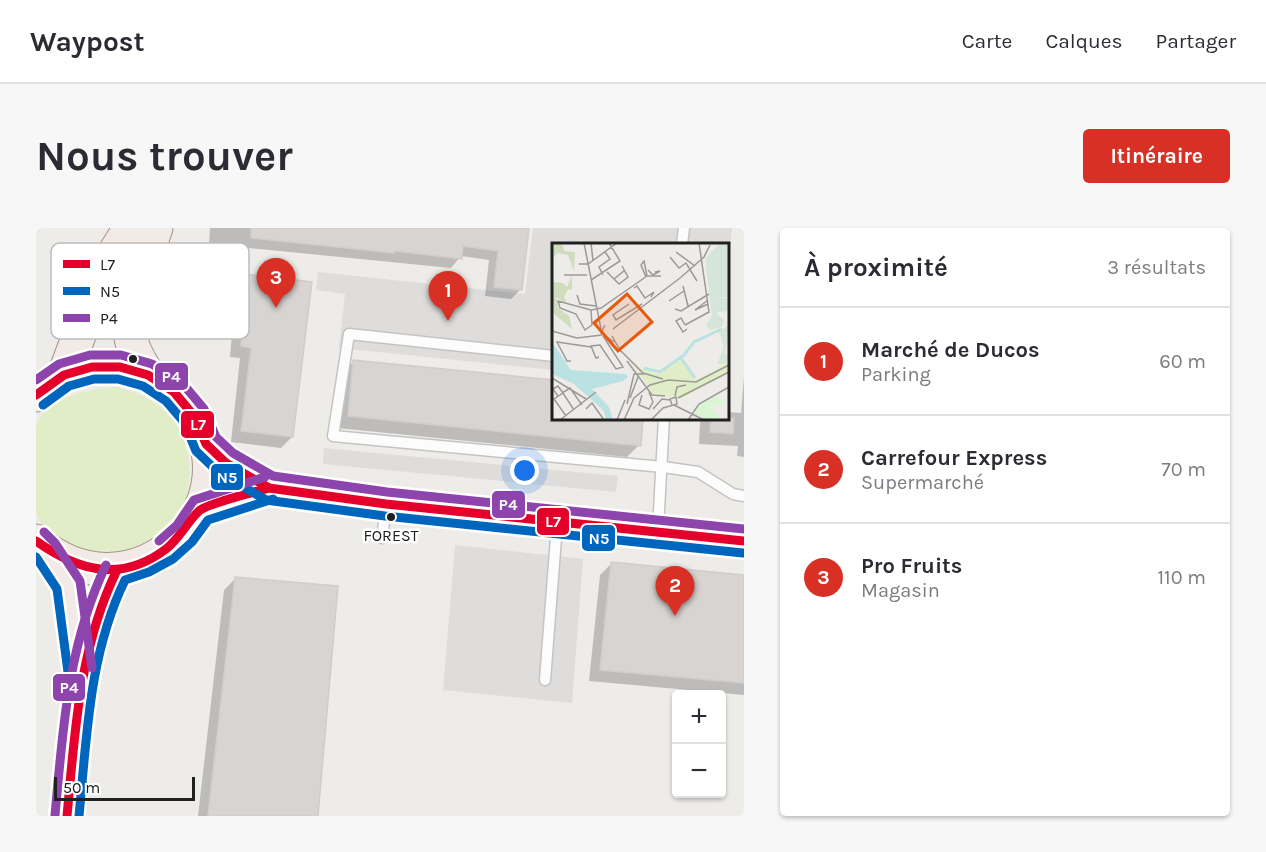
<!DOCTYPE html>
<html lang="fr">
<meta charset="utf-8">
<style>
:root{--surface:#fff;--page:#f7f7f7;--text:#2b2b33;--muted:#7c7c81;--line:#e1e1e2;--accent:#d93025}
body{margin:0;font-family:Karla,sans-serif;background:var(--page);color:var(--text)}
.controls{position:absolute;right:18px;bottom:18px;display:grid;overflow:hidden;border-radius:6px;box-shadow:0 2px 4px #0004}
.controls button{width:54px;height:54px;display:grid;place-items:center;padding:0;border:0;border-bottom:2px solid var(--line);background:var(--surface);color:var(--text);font:30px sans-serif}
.scale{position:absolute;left:18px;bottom:15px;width:141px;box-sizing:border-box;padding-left:6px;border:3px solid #202020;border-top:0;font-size:16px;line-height:21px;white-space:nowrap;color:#202020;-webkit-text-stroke:4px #fff;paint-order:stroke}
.you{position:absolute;left:489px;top:243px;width:21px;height:21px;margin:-15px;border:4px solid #fff;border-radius:50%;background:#1a73e8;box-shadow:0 0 0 9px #1a73e833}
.badge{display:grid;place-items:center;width:39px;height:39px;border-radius:50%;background:var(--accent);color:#fff;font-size:20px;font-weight:700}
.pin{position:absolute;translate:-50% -50px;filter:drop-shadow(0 2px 3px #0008)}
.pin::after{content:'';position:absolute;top:32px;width:21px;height:18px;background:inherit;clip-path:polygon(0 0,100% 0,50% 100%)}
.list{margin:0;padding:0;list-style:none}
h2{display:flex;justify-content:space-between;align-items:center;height:78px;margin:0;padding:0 24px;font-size:26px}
h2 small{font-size:20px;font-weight:400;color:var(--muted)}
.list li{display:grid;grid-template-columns:39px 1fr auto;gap:18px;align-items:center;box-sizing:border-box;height:108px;padding:0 24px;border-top:2px solid var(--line)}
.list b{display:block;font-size:22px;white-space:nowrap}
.list p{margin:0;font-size:20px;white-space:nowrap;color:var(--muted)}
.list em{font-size:20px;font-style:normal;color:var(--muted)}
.map{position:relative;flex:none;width:708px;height:588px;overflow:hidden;border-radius:6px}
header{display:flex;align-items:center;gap:36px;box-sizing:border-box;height:84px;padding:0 30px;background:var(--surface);border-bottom:2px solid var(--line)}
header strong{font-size:28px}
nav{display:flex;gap:33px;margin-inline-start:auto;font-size:21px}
.intro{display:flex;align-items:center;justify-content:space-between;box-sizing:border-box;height:144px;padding:0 36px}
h1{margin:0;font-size:42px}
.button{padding:15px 27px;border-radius:6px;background:var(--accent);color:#fff;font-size:21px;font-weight:700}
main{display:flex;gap:36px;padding:0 36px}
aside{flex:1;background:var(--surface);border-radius:6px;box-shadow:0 2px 4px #0004}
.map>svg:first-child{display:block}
.grass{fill:#e1edc6}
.parking{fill:#dedddc}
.shadow{fill:#0003}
.building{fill:#d7d4d1;stroke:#d2cdca;stroke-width:1.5}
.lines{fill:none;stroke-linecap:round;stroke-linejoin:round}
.lane-casing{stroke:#c5c4c3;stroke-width:13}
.secondary-casing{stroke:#9a987f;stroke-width:34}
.primary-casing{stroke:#a59585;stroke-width:35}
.highway-casing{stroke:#c59eb0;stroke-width:35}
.lane{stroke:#fcfcfc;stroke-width:10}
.secondary{stroke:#f4f3ec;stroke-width:32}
.primary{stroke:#f1eae6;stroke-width:33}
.highway{stroke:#ebdfe3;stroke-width:33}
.bus-1-casing{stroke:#fff;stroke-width:14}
.bus-2-casing{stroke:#fff;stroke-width:14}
.bus-3-casing{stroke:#fff;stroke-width:14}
.bus-1{stroke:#e4002b;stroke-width:9}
.bus-2{stroke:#0065bd;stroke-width:9}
.bus-3{stroke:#8e44ad;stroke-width:9}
.bus-dot{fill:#202020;stroke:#fff;stroke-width:2}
.labels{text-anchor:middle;stroke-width:5;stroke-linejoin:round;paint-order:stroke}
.bus-label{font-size:16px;fill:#202020;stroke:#fff}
.inset-river{fill:none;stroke:#bae2e3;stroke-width:3}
.inset-road{fill:none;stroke:#9c9a99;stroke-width:1.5}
.view{fill:#e8590c;fill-opacity:0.15;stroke:#e8590c;stroke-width:3}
.inset-edge{fill:none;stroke:#202020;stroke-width:3}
.key{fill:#fff;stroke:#bcbcbc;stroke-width:1.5}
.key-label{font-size:16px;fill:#202020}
.line-badge{stroke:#fff;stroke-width:2}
.badge-label{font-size:16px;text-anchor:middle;font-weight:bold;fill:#fff}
</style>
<header>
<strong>Waypost</strong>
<nav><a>Carte</a><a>Calques</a><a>Partager</a></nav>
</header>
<div class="intro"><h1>Nous trouver</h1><a class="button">Itinéraire</a></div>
<main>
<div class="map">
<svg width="708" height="588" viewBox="0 0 708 588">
<rect width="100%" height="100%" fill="#eeece9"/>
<path class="grass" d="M81 159C97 164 112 169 126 180 159 207 165 273 129 301 96 328 57 332 21 308 14 304 2 294 0 285 0 273 0 253 0 240 0 228 0 211 0 199 8 169 55 160 81 159Z"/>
<g class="parking">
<polygon points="497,0 696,0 692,39 692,16 518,16 517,142 303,120 309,66 280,62 282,44 489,66"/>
<polygon points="288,220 582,248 580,264 287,236"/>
<polygon points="419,317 547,331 536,475 407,462"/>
</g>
<g class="shadow">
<polygon points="174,0 492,0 484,62 475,71 449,68 453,32 425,28 415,40 173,16"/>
<polygon points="211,47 256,209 245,220 195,214 204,130 194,129 200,58"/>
<polygon points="318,133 518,190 603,217 591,229 301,200 306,145"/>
<polygon points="708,148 708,229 701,228 702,218 663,216 664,194 668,190 692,190 692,184 705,185"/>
<polygon points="576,335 708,348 708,467 553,453 564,347"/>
<polygon points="200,350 281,588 162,588 188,362"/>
</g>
<g class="building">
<polygon points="215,0 493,0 486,62 458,59 462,23 427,18 426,31 359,23 358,25 215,10"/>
<polygon points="210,46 276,54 257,209 205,203 215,120 205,118"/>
<polygon points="317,132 518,152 518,190 607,190 605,218 312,188"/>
<polygon points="675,190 698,190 697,206 674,204"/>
<polygon points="575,334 708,347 708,455 564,442"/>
<polygon points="199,349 302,358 282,588 172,588"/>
</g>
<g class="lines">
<defs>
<g id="lane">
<polyline points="646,16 648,0"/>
<polyline points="518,128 313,106 297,208 627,239 662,244 697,266 708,268"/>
<polyline points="622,301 628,190"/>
<polyline points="346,310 350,279"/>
<polyline points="509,452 521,297"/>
</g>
<g id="secondary">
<polyline points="170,216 190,235 233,260 350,276 708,313"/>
<polyline points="164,282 233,260"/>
</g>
<g id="primary">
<polyline points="28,147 68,41 94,0"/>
<path d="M112 147C107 138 100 128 97 118 85 80 108 35 120 0"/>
<path d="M0 167C27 143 62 133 97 143 119 149 135 160 149 177 228 271 99 399 0 313"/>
<polyline points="10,322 33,357 43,433"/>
<path d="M31 588C40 505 39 416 81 342"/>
</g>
<polyline id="highway" points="32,578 32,588"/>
</defs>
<use href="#lane" class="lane-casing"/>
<use href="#secondary" class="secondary-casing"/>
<use href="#primary" class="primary-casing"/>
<use href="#highway" class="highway-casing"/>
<use href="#lane" class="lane"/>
<use href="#secondary" class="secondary"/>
<use href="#primary" class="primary"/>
<use href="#highway" class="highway"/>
<defs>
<g id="bus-1">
<polyline points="0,167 28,147 56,139 84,139 112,147 138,164 158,188 170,216 190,235 233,260 350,276 708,313"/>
<path d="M0 313C42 343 85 355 130 321 144 310 151 294 163 283 172 275 219 264 233 260"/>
<path d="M31 588C39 503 43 420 81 342"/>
</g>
<g id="bus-2">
<polyline points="7,177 33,158 58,151 82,151 107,158 130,173 148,194 160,223 182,244 230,272 349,288 707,325"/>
<polyline points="0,329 21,361 32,444"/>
<path d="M43 588C51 507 53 426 89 352L113 344 137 331 156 314 172 292 237 271"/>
</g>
<g id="bus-3">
<polyline points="0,152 23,136 54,127 85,127 116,136 147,156 168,181 180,209 197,225 237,248 351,264 708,301"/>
<polyline points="8,304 19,315 44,353 56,440"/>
<polyline points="123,313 141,297 158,272 229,249"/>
<path d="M19 587C27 500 32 416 70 337"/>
</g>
</defs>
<use href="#bus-1" class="bus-1-casing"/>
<use href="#bus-2" class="bus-2-casing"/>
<use href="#bus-3" class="bus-3-casing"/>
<use href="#bus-1" class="bus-1"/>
<use href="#bus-2" class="bus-2"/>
<use href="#bus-3" class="bus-3"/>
</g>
<g class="bus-dot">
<circle cx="97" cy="131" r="5"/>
<circle cx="355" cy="289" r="5"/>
</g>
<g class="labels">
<g class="bus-label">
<text x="355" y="313">FOREST</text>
</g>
</g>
<g transform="translate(516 15)">
<rect width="177" height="177" fill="#eeece9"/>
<path d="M75 112 88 125 106 131 129 116 143 137 164 127 177 115V130L129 156 101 151Z" fill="#e1edc6"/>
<path d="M10 0 12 8 23 9 22 28 16 12 6 10 0 15V2ZM20 32V47L16 46 12 54 15 61 4 54 6 65 17 73 20 86 0 69V39L11 40 15 44Z" fill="#cedebd"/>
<path d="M167 1 177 2V54H160L177 55V67L164 70 172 77 170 84 158 87 154 82 160 73 153 16ZM177 82 173 111 177 115 172 121H165L172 104 167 89Z" fill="#d6e5da"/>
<path d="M167 152 173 162H159L168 175 154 177 143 172 147 162Z" fill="#d9f5d4"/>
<path d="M0 99 19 127 74 131 76 134 71 138 40 146 57 164 61 177H54L52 168 22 141 0 131Z" fill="#bae2e3"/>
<path class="inset-river" d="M129 115 143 135M92 125 108 129 132 112 142 99 170 86"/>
<path class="inset-road" d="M32 0 49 86M39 0 41 18M124 9 143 23M118 14 127 25 134 20 145 38M27 21H36L65 0M96 27 101 32 108 28 103 29M55 29 62 36 73 27M12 32H35M51 32 47 24 58 16 53 9M94 34 89 22 92 18 95 33H109M62 36 67 41 76 34 70 23M39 37 68 18 57 0M131 43 136 63M82 45 85 43 93 55 102 49 99 54M25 52 28 61 44 63M156 57 143 67 156 61M117 58 132 48M77 61 61 72 64 77 90 61M123 66 129 68 157 51M39 67 6 58 8 65 24 71 33 87 40 82 39 67 49 65 95 33M53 82 49 90 62 99M133 82 157 69 147 0M133 82 129 75 124 78 131 89 135 86M61 86 128 35 152 14 158 2M0 88 25 95 50 92M60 93 69 109M67 106 91 130 111 136M47 114 44 115 39 103 48 102 64 126 71 124 51 93M19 118H15L5 99 39 104M75 118 100 152 113 153M0 135 34 156M10 150 18 145 30 162M90 152 87 162 97 166 101 159 97 149M6 153 1 146 6 143 11 150M123 153 125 144 134 142M78 155 86 134M126 155 177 129M75 161 82 131H92M122 162 152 177M34 166 40 160 52 177M101 166 110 156 118 157M14 173 2 156 11 150 22 167M8 177 44 149M65 177 73 157M72 177 82 155 98 142 116 137 144 139 177 122M99 177 111 165 125 161 124 154 118 156 120 162M136 177 147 161 177 144"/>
<path class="view" d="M75 51 100 79 66 108 42 80Z"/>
<rect width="177" height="177" class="inset-edge"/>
</g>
<rect x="15" y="15" width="198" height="96" rx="9" class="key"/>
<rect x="27" y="32" width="27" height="8" fill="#e4002b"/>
<rect x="27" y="59" width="27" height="8" fill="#0065bd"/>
<rect x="27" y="86" width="27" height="8" fill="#8e44ad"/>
<g class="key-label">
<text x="64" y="42">L7</text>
<text x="64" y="69">N5</text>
<text x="64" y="96">P4</text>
</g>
<g class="line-badge">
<rect x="118" y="134" width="35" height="29" rx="6" fill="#8e44ad"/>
<rect x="144" y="182" width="35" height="29" rx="6" fill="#e4002b"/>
<rect x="174" y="235" width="34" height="28" rx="6" fill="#0065bd"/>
<rect x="455" y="262" width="35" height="29" rx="6" fill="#8e44ad"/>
<rect x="500" y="279" width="34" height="29" rx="6" fill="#e4002b"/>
<rect x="545" y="296" width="35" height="28" rx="6" fill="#0065bd"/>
<rect x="16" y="445" width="34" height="29" rx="6" fill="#8e44ad"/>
</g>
<g class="badge-label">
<text x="135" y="154">P4</text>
<text x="162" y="202">L7</text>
<text x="191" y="255">N5</text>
<text x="472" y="282">P4</text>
<text x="517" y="299">L7</text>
<text x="563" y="316">N5</text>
<text x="33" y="465">P4</text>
</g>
</svg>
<div class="controls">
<button>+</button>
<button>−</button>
</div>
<div class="scale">50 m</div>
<div class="you"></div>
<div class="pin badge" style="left:412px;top:93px">1</div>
<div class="pin badge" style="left:639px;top:388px">2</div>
<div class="pin badge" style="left:240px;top:80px">3</div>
</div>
<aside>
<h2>À proximité<small>3 résultats</small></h2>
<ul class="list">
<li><span class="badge">1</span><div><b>Marché de Ducos</b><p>Parking</p></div><em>60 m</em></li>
<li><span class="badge">2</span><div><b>Carrefour Express</b><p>Supermarché</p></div><em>70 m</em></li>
<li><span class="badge">3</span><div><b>Pro Fruits</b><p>Magasin</p></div><em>110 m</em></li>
</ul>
</aside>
</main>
